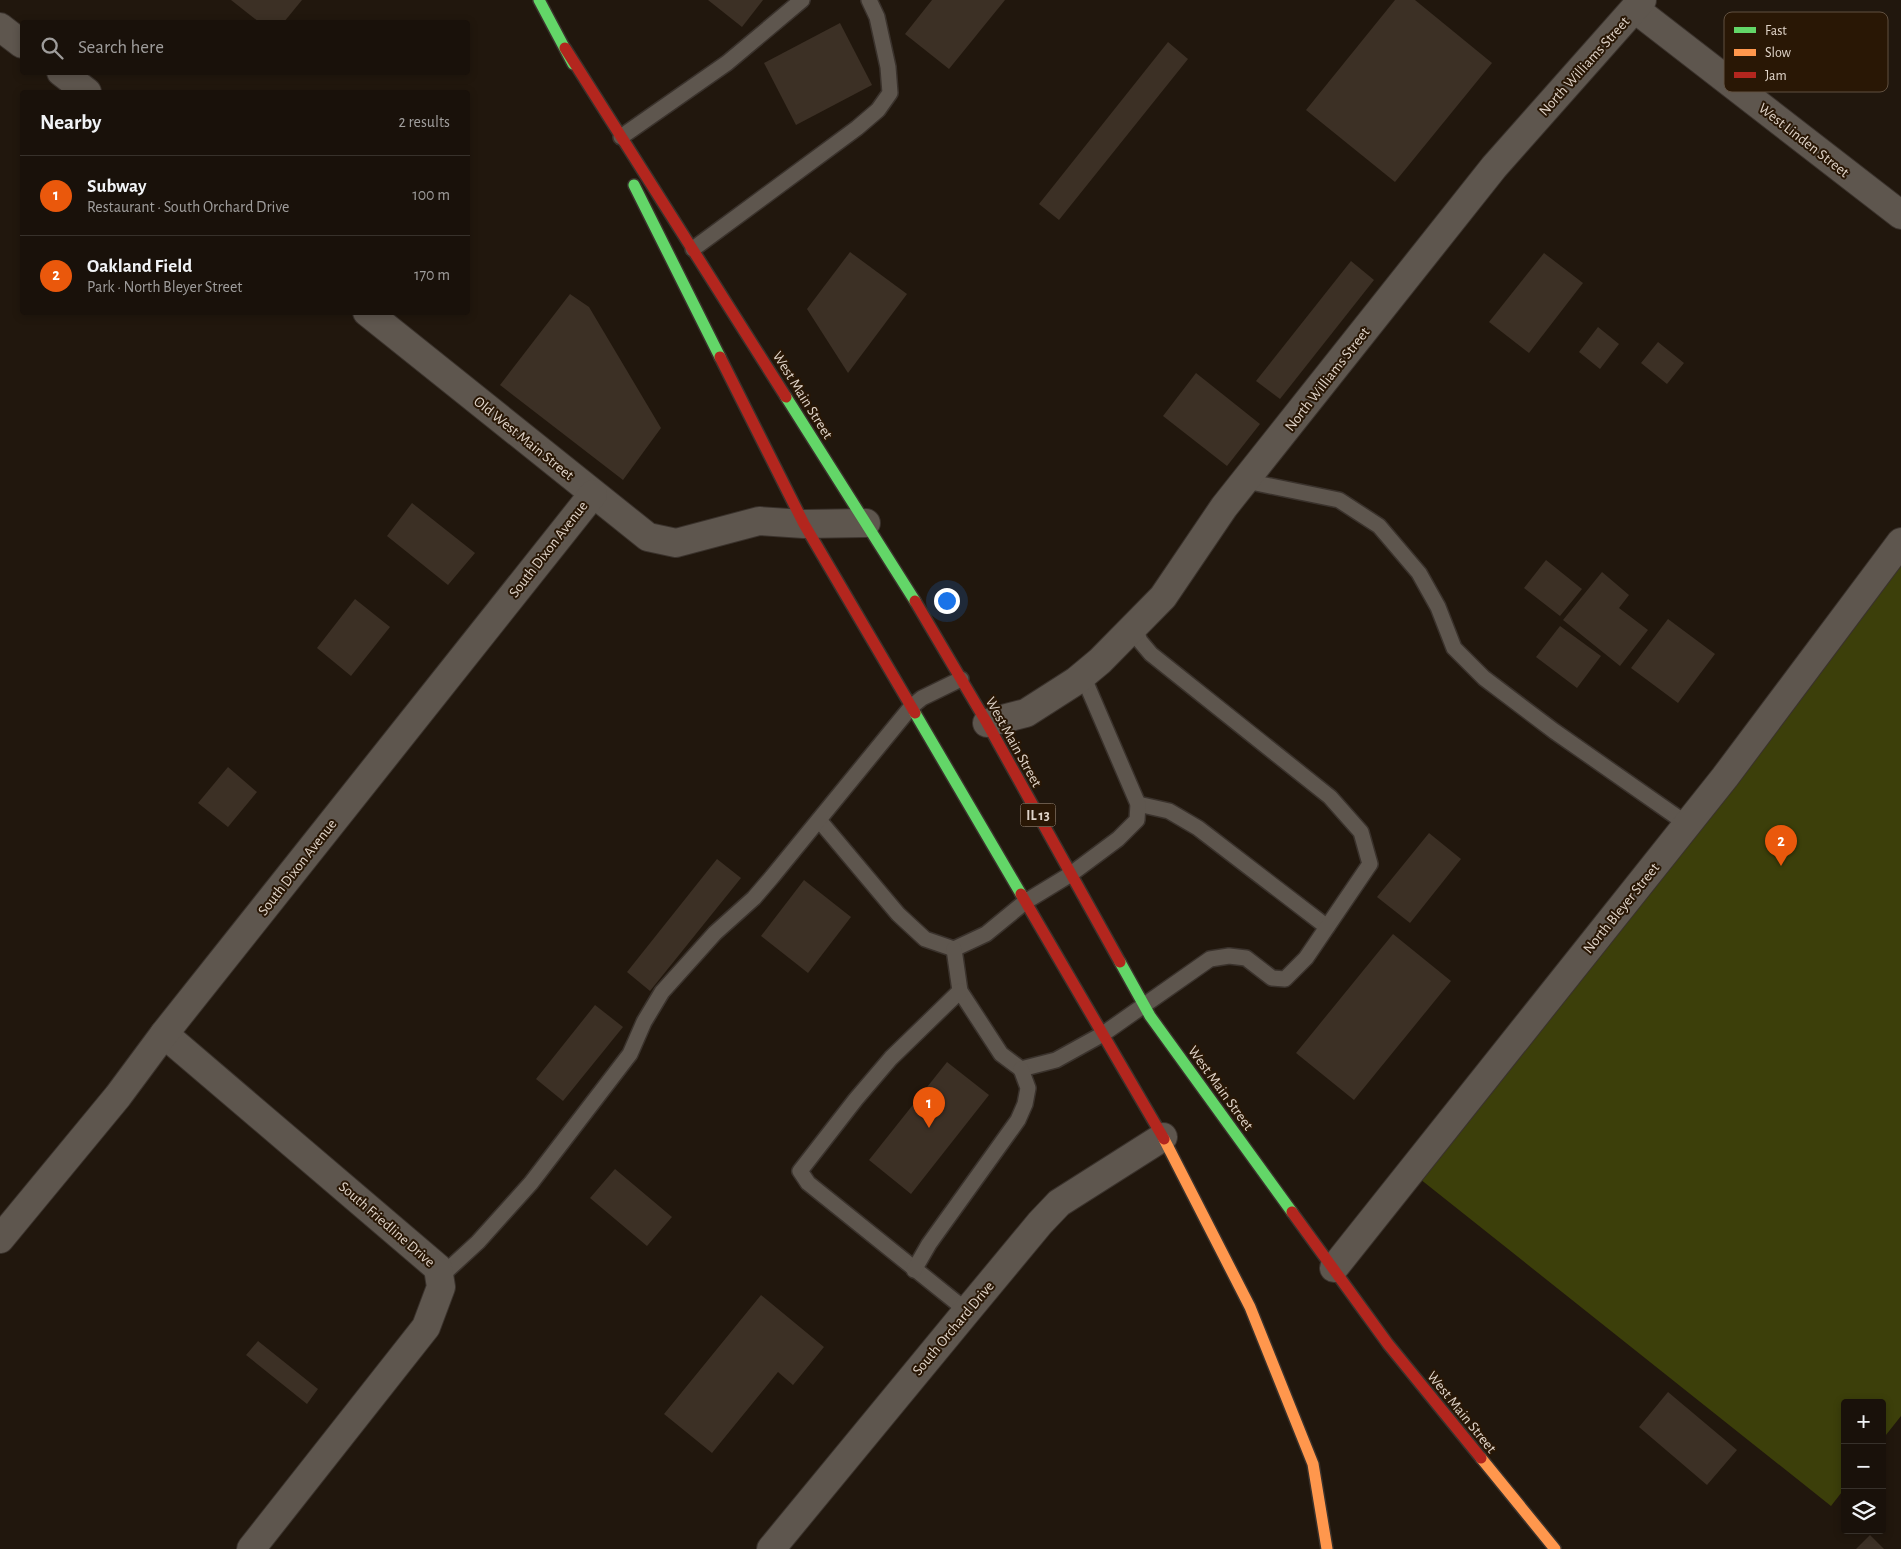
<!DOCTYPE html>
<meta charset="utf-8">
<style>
:root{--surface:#19110a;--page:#261f18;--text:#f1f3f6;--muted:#9f9d9c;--line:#37312b;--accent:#ea580c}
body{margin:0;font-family:"Alegreya Sans",sans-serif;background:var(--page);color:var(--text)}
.controls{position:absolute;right:15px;bottom:15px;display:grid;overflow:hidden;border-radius:5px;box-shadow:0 2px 8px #0003}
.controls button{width:45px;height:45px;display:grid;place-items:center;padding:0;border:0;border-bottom:1px solid var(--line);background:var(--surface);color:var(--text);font:25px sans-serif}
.you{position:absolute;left:946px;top:600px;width:18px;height:18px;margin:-12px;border:4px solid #fff;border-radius:50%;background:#1a73e8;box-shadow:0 0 0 8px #1a73e833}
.badge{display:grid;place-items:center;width:32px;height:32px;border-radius:50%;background:var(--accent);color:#fff;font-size:16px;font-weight:700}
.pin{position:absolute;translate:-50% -41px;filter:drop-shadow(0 1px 2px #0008)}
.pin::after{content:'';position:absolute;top:26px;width:18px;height:15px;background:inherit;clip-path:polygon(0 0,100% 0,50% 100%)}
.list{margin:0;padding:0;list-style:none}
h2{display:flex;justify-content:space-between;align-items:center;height:65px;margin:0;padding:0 20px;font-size:21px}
h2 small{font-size:16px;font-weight:400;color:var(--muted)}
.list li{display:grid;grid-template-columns:32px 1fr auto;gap:15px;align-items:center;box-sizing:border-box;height:80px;padding:0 20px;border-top:1px solid var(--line)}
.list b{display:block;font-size:19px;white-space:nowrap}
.list p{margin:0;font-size:16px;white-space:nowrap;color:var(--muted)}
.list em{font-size:16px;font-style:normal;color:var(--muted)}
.icon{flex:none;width:28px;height:28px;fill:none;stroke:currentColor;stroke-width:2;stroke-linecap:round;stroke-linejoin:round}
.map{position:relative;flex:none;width:1901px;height:1549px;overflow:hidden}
.search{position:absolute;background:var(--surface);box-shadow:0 2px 8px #0003;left:20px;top:20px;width:450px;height:55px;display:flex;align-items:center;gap:12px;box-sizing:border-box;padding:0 18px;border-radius:5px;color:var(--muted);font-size:19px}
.panel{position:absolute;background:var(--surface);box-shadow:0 2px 8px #0003;left:20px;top:90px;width:450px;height:225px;border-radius:5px}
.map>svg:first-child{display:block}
.green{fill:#3c3f0a}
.building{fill:#3c3025}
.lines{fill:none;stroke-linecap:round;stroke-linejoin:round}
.lane-casing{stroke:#3a322c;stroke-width:18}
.street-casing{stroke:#3a322c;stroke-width:30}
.fast-casing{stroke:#3a322c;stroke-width:14}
.slow-casing{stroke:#3a322c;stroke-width:14}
.jam-casing{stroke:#3a322c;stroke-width:14}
.lane{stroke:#5e564e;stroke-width:15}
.street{stroke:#5e564e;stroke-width:28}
.fast{stroke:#63d668;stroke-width:11}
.slow{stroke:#ff974d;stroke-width:11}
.jam{stroke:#b3261e;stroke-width:11}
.labels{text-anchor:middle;stroke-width:4;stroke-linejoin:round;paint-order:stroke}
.shield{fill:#291705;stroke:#a99b8e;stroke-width:1}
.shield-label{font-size:14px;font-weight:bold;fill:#e0d4c9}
.street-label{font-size:15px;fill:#e0d4c9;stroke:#291705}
.key{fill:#291705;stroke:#605040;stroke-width:1}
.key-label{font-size:14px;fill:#e0d4c9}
</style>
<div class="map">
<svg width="1901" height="1549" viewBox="0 0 1901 1549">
<rect width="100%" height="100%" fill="#21170d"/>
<polygon class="green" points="1901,553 1901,1416 1882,1440 1882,1403 1845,1403 1845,1488 1831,1506 1420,1179"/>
<g class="building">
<polygon points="231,0 302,0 284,22 259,22"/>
<polygon points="708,0 763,0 742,27"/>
<polygon points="932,0 1005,0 949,69 905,34"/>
<polygon points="1395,0 1415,0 1492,63 1395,182 1306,110"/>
<polygon points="840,23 872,85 796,125 764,63"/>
<polygon points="1168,42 1188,59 1059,220 1039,204"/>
<polygon points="850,252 907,294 848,373 807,309"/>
<polygon points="1544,253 1583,283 1529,353 1489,322"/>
<polygon points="1351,261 1374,280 1280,399 1256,381"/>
<polygon points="570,294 589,307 661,428 623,480 500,385"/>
<polygon points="1598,327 1619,344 1600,369 1579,352"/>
<polygon points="1658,342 1684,363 1667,384 1641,363"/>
<polygon points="1196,373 1260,424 1227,466 1163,416"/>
<polygon points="412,503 475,553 448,585 387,536"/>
<polygon points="1546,560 1582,589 1560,616 1524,588"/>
<polygon points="1602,572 1629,595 1619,608 1648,630 1620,666 1563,620"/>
<polygon points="355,599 390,627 351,676 317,648"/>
<polygon points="1668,619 1715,654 1678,703 1631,668"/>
<polygon points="1560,626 1601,656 1577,688 1536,657"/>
<polygon points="228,767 257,792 228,827 198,803"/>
<polygon points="1429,833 1461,859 1410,923 1377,897"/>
<polygon points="717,859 741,878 650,991 627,972"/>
<polygon points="804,880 851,917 808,973 761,936"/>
<polygon points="1393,934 1451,981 1354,1100 1296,1053"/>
<polygon points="595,1005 623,1027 563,1101 536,1079"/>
<polygon points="947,1062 989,1095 911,1194 869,1160"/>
<polygon points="615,1169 672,1217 647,1246 590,1198"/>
<polygon points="761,1295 824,1347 793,1385 778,1372 712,1453 664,1414"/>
<polygon points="258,1341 318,1389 307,1404 246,1355"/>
<polygon points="1668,1392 1737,1450 1707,1485 1639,1427"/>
<polygon points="1870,1535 1884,1549 1856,1549"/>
</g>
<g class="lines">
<defs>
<g id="lane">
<polyline points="621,137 727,63 802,0"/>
<polyline points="693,249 857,128 878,110 890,93 888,67 877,17 869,0"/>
<polyline points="1246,481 1339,500 1379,526 1419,573 1438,607 1454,648 1484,678 1554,731 1687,824"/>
<polyline points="1138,804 1169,811 1198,828 1327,927"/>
<polyline points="819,820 898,914 925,939 954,949 986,934 1025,902 1071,874 1118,839 1137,820 1138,804 1083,676"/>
<polyline points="954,949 960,991 1001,1054 1021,1069 1056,1060 1103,1034 1210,959 1229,956 1246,958 1272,978 1285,979 1306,958 1370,864 1361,832 1330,797 1151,654 1140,641 1134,626"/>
<polyline points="960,991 891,1058 856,1099 800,1171 808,1183 967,1311"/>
<polyline points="914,1270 929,1244 1018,1120 1025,1104 1028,1088 1021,1069"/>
<polyline points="440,1277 478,1242 531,1183 630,1054 644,1022 662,992 715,933 754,898 772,877 911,707 922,698 961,679"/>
</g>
<g id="street">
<polyline points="1635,9 1901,215"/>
<polyline points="0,27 22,44"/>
<polyline points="61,72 87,92"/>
<polyline points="367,312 648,537 676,543 759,521 804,524 866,523"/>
<polyline points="987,723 1026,713 1076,681 1100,661 1163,597 1224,507 1494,167 1642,0"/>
<polyline points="164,1034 438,1268 441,1287 426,1327 251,1549"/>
<polyline points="0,1239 118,1096 164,1034 593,494"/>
<polyline points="1334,1268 1725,777 1901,542"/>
<polyline points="771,1549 967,1311 1040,1223 1059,1203 1163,1137"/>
</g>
<g id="fast">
<polyline points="539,0 573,64"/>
<polyline points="634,185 720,357"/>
<polyline points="786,397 915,601"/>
<polyline points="915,713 1021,894"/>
<polyline points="1120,962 1150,1016 1292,1212"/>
</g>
<g id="slow">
<polyline points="1164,1139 1250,1307 1313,1464 1327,1549"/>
<polyline points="1481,1458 1555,1549"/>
</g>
<g id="jam">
<polyline points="565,48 786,397"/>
<polyline points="720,357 804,524 915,713"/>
<polyline points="915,601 987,723 1120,962"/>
<polyline points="1021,894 1164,1139"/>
<polyline points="1292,1212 1388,1344 1481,1458"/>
</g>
</defs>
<use href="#lane" class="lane-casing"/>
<use href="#street" class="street-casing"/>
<use href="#fast" class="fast-casing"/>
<use href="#slow" class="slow-casing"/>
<use href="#jam" class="jam-casing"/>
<use href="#lane" class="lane"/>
<use href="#street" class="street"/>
<use href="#fast" class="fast"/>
<use href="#slow" class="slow"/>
<use href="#jam" class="jam"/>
</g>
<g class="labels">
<rect class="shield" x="1020.5" y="803.5" width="35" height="23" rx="4"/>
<g class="shield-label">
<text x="1038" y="820">IL 13</text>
</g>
<g class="street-label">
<text transform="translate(1584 66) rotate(-48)" y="5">North Williams Street</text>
<text transform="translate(1804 140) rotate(38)" y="5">West Linden Street</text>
<text transform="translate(1327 379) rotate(-52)" y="5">North Williams Street</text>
<text transform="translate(803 395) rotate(58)" y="5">West Main Street</text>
<text transform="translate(524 438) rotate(39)" y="5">Old West Main Street</text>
<text transform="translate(548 549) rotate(-52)" y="5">South Dixon Avenue</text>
<text transform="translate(1014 742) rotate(61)" y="5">West Main Street</text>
<text transform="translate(297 867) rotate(-52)" y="5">South Dixon Avenue</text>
<text transform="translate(1621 908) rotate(-51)" y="5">North Bleyer Street</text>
<text transform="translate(1221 1088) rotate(54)" y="5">West Main Street</text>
<text transform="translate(387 1224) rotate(41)" y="5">South Friedline Drive</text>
<text transform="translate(953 1328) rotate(-50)" y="5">South Orchard Drive</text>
<text transform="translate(1462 1412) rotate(51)" y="5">West Main Street</text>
</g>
</g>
<rect x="1724" y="12" width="164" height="80" rx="8" class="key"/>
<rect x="1734" y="27" width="22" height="6" fill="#63d668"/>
<rect x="1734" y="49" width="22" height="7" fill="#ff974d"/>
<rect x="1734" y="72" width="22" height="6" fill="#b3261e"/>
<g class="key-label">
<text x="1765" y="35">Fast</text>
<text x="1765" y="57">Slow</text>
<text x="1765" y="80">Jam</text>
</g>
</svg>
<div class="controls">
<button>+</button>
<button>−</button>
<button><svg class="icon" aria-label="layers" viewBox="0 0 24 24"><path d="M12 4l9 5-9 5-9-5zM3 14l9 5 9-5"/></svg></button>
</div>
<div class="you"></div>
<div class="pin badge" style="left:929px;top:1128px">1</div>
<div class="pin badge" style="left:1781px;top:866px">2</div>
<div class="search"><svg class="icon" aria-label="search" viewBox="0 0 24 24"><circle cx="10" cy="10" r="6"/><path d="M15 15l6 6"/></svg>Search here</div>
<section class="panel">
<h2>Nearby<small>2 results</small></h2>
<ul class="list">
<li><span class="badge">1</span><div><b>Subway</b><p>Restaurant · South Orchard Drive</p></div><em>100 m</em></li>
<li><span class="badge">2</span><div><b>Oakland Field</b><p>Park · North Bleyer Street</p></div><em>170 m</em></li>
</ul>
</section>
</div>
